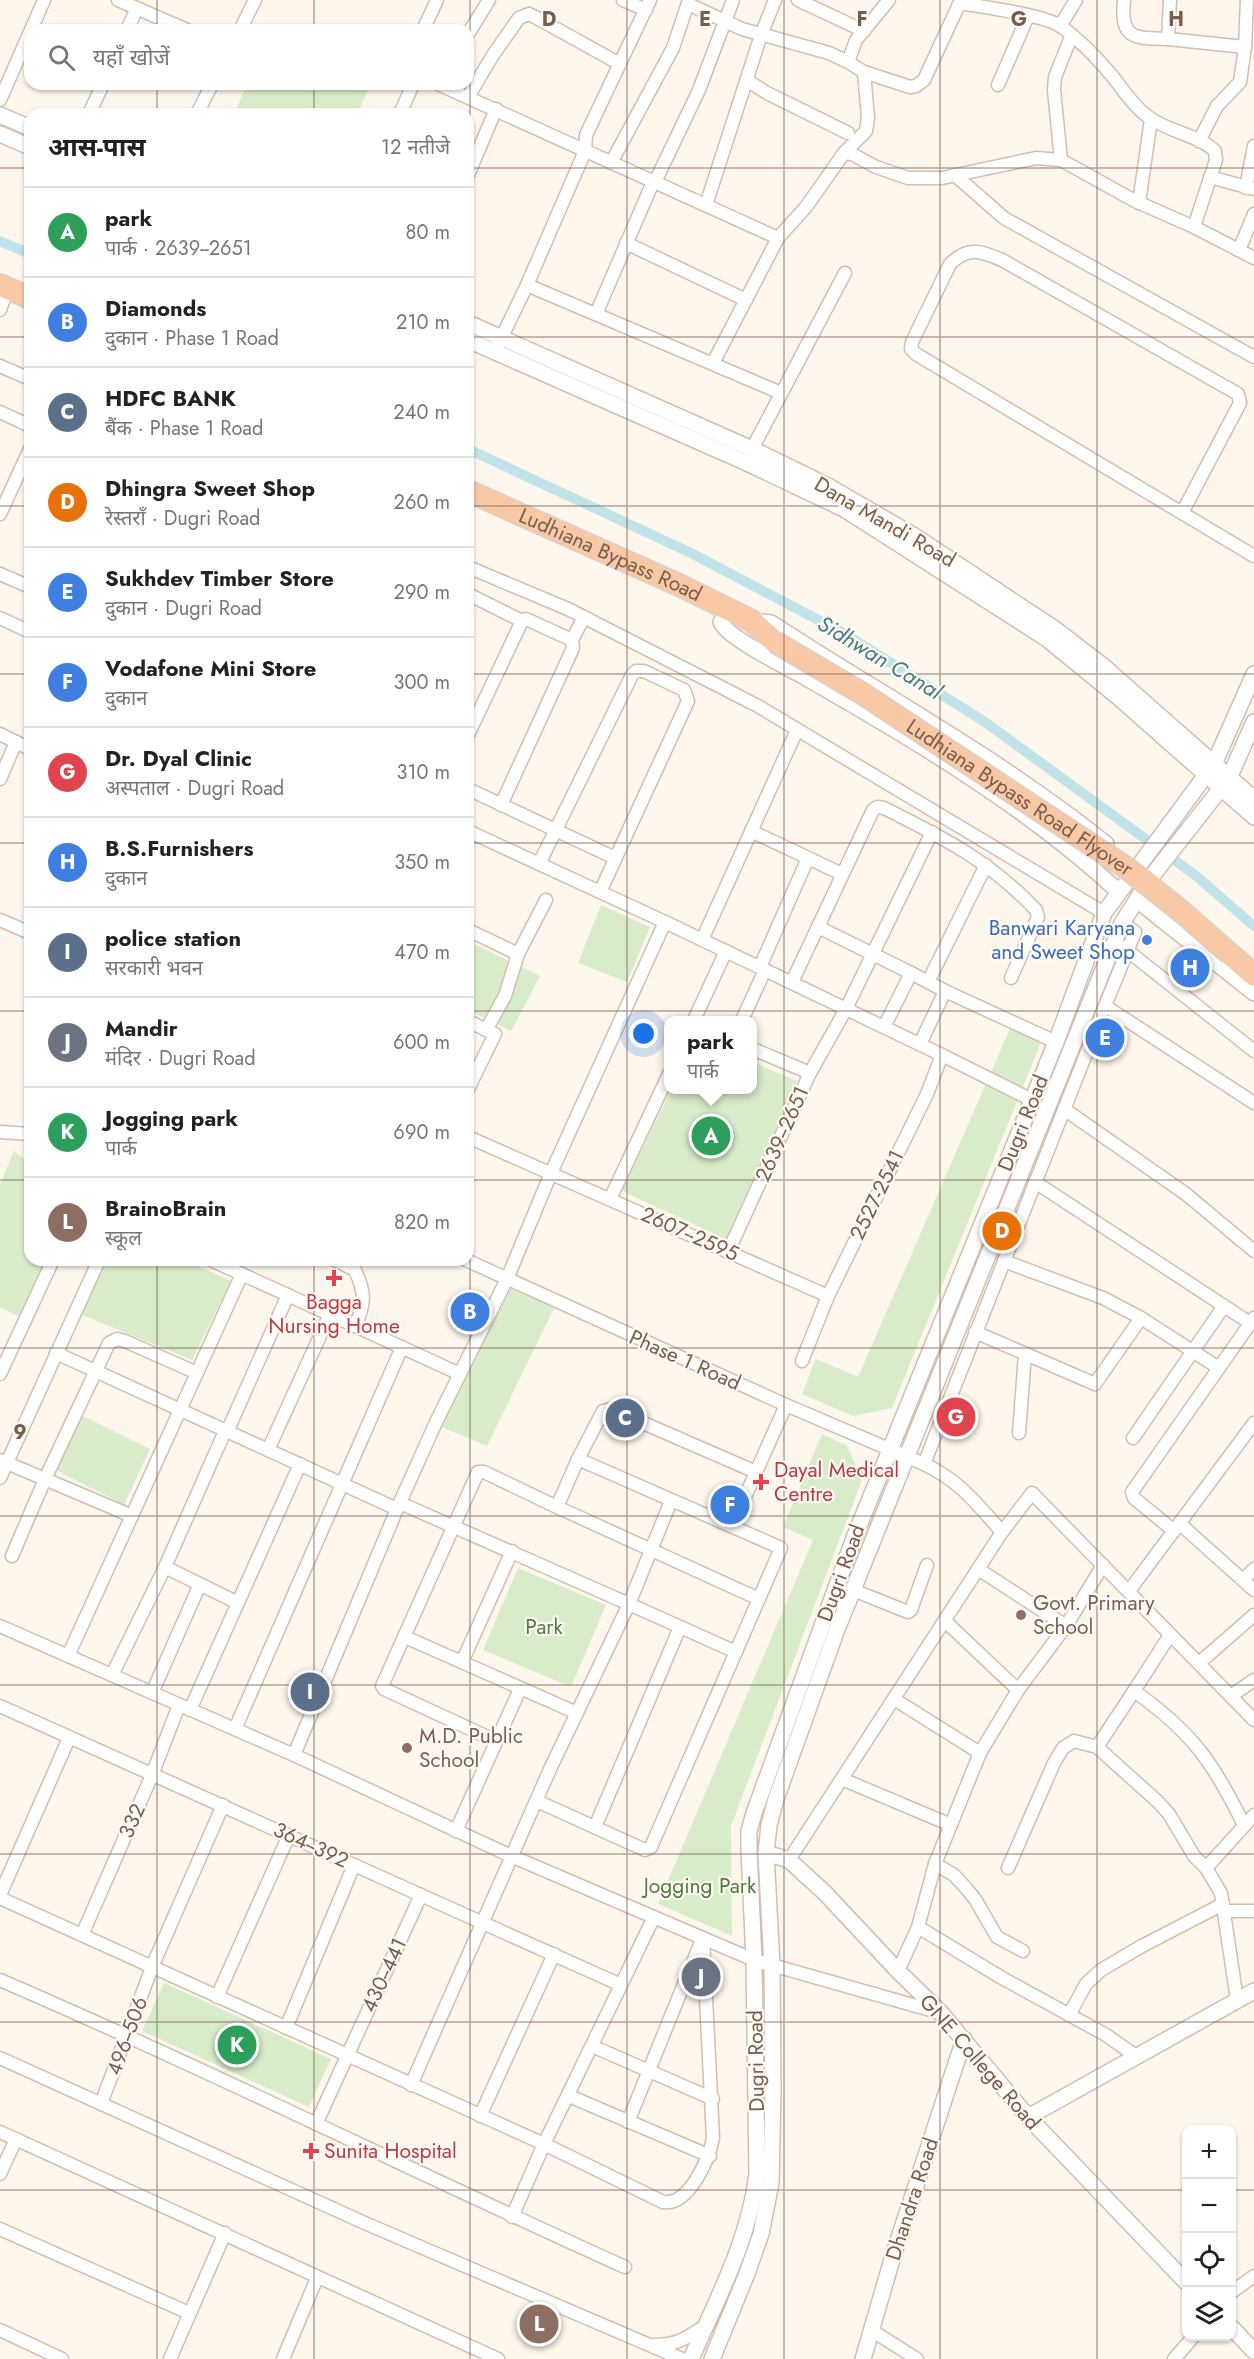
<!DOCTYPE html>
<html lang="hi">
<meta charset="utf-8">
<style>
:root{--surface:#fff;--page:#f6f6f6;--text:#222;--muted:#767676;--line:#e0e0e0;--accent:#e76f51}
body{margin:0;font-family:Jost,"Noto Sans Devanagari",sans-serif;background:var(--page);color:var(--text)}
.controls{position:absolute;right:18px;bottom:18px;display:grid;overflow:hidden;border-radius:12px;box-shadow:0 2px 4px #0004}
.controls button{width:54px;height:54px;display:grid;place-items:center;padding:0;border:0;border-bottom:2px solid var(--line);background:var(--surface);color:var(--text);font:30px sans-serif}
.you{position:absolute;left:644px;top:1034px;width:21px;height:21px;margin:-15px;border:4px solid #fff;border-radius:50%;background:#1a73e8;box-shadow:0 0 0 9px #1a73e833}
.badge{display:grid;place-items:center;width:39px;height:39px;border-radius:50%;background:var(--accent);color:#fff;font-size:20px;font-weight:700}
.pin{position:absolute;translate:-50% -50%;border:3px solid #fff;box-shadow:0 2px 6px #0006}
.popup{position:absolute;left:664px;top:1016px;width:93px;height:78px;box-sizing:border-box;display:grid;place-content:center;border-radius:12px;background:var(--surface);filter:drop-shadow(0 2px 4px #0005);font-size:20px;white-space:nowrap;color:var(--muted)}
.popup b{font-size:22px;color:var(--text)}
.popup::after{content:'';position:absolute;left:50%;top:100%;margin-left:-12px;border:12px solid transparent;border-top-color:var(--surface)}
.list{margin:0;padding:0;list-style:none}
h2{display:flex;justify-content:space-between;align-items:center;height:78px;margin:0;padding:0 24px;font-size:26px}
h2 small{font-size:20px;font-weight:400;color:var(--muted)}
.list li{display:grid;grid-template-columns:39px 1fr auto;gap:18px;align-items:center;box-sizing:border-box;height:90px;padding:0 24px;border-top:2px solid var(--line)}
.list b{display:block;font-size:22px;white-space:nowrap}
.list p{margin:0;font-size:20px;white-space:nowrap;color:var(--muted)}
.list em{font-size:20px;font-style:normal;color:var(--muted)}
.icon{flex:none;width:33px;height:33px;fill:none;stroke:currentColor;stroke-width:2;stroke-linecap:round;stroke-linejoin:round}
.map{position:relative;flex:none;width:1254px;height:2359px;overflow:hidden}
.search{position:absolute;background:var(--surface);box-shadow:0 2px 4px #0004;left:24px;top:24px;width:450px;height:66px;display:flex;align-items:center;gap:15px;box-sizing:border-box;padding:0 21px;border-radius:18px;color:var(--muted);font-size:22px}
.panel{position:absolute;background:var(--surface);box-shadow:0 2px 4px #0004;left:24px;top:108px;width:450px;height:1158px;border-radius:18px}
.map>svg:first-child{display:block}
.green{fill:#d8ecc9}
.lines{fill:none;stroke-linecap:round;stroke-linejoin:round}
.canal{stroke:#bfe3e8;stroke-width:10}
.minor-casing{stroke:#d1beb0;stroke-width:15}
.tertiary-casing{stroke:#d1beb0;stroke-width:18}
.trunk-casing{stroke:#dad1cd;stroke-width:24}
.minor{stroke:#fff;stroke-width:12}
.tertiary{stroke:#fff;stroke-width:15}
.trunk{stroke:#f9c8a4;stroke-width:21}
.trunk-bridge-casing{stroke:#dad1cd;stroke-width:24;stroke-linecap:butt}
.trunk-bridge{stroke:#f9c8a4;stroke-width:21}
.grid{fill:none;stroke:#7a5c4d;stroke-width:1.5;stroke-opacity:0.55}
.shop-dot{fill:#3f7fe0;stroke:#fffaf3;stroke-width:2}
.health-dot{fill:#e0444e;stroke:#fffaf3;stroke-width:2}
.education-dot{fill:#8d6e63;stroke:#fffaf3;stroke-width:2}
.labels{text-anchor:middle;stroke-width:4.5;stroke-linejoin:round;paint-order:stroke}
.street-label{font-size:21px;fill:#7a5c4d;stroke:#fffaf3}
.shop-label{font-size:21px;fill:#366cbe;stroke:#fffaf3;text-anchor:end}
.health-label{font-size:21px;fill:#be3a42;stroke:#fffaf3;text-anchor:start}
.education-label{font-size:21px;fill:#785e54;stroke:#fffaf3;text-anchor:start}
.park-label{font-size:21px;fill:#537a41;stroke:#fffaf3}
.water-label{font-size:22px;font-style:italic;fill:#437c86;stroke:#fffaf3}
.grid-label{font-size:20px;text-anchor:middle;font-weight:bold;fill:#7a5c4d;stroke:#fffaf3;stroke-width:4.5;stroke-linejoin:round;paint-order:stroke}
</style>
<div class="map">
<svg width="1254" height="2359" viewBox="0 0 1254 2359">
<rect width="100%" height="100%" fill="#fdf6ec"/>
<g class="green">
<polygon points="247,84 371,84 357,114 234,114"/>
<polygon points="601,905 650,927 627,982 578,963"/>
<polygon points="468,941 540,976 511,1031 468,1010"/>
<polygon points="1011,1026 1042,1040 892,1408 853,1416 802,1394 816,1359 858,1377"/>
<polygon points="753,1062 797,1081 728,1240 622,1191 671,1090 753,1090"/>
<polygon points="14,1151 30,1163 30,1260 53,1260 25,1320 0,1307 0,1184"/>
<polygon points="104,1260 186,1260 231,1281 192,1360 80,1314"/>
<polygon points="506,1287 554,1308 487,1446 442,1427"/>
<polygon points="81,1415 150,1449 124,1505 56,1470"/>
<polygon points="822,1434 847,1446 862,1480 731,1826 732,1936 658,1904 813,1540 783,1527"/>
<polygon points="518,1568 606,1605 571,1687 483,1650"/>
<polygon points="164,1983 331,2059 309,2107 142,2031"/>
</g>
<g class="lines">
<g class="canal">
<polyline points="0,241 30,254"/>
<polyline points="468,449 691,553 845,634 985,722 1195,875 1254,926"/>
</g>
<defs>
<g id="minor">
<polyline points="118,0 187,30"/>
<polyline points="623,0 646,10"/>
<polyline points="798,0 864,31"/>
<path d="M1124 0C1120 40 1134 38 1168 39L1170 0"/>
<path d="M960 3C982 7 1046 15 1062 27 1078 39 1095 56 1108 71 1121 86 1131 104 1147 116 1167 132 1197 134 1215 151L1216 160 1194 227"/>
<polyline points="688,4 742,29 829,53 848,62 864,72 910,87 916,86 924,80 961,0"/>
<polyline points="1060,26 1076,0"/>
<polyline points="31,30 44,0"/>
<polyline points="127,30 137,8"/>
<polyline points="240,30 255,0"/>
<polyline points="423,30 437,0"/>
<polyline points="468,34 489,0"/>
<polyline points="1168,39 1245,47"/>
<polyline points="848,62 856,40 889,0"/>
<polyline points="748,81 767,93 848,133"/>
<polyline points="438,84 778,238"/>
<polyline points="998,85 1028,16"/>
<polyline points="468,97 493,55 519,18 529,14 535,17 620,64"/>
<polyline points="0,100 30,32"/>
<polyline points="89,114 103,84"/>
<polyline points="197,114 212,84"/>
<polyline points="400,114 413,84"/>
<polyline points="1199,141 1217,106 1240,82 1245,47 1247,0"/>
<polyline points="844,153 866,131 868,118 864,72"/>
<polyline points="1061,160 1054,90 1055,77 1071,37"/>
<polyline points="611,163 673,48 689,0"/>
<polyline points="468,175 496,109"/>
<polyline points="955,175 1004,218 1254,357"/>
<polyline points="1210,177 1254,189"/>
<polyline points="655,182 699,90 733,0"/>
<polyline points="1246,188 1254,146"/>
<polyline points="1139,203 1151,119"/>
<polyline points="706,205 761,35 775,0"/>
<polyline points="626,243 746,300"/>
<polyline points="1239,250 1254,214"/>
<polyline points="527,285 781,393"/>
<polyline points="0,310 4,299"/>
<polyline points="596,314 653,182"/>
<polyline points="498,345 527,285 585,151 586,135 650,0"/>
<polyline points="713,363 778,238 806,207 844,153 852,154 876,167 908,178 942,178 1036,158 1061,160 1135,201 1194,227 1254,258"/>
<polyline points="0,366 30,379"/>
<polyline points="0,412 30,426"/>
<polyline points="752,449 845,273"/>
<path d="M1182 513 1240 403 1238 394 1002 260C980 251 969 246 950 264L912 342 911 349 916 354 1254 556"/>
<polyline points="0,514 30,449"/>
<polyline points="468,567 568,609 758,706 1104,913"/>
<polyline points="0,574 30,587"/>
<polyline points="468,594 522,621"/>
<polyline points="0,618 30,632"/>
<polyline points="572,640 584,617"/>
<polyline points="0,734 30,749"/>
<polyline points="468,735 522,621 526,619 572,640 573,648 501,805"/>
<polyline points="0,779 16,742"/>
<polyline points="468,789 615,858"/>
<polyline points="751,831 842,874"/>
<polyline points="539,864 632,675 636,671 644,671 684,690 688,701 600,892"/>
<polyline points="0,920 30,933"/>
<polyline points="665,922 942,1055"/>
<polyline points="1122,923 1135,932 1105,1006 1254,1103"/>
<polyline points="818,927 911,973"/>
<polyline points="468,930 518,954"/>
<polyline points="702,940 797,730"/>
<polyline points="1123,947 1254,1051"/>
<polyline points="760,967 808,858"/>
<path d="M792 982 873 810 877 807 884 808C942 837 990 861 1036 910L1038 917 1011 978"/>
<polyline points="928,982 986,865"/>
<polyline points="694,1020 726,951"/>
<polyline points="742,1020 765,970"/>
<polyline points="468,1021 495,1034 468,1089"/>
<polyline points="884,1027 911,973 945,991 1056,1042"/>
<polyline points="486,1030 505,996 518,954 546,900"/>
<polyline points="920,1044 945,991"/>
<polyline points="810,1073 846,1009 932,832"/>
<polyline points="1064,1109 1186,1194 1254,1251"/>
<polyline points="0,1132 30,1134"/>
<polyline points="468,1137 828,1296"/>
<polyline points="1035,1182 1250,1323"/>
<polyline points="610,1199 669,1074"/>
<polyline points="728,1252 810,1073 753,1049"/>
<polyline points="211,1260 460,1374"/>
<path d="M335 1260 355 1270C365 1292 366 1303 355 1326"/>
<polyline points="466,1260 786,1405 924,1464 1105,1006"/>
<polyline points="1004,1261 1103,1298 1141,1318"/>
<polyline points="975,1332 1095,1384 1141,1318 1219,1368"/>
<polyline points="56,1353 397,1509"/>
<polyline points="802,1361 828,1296 927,1094 942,1055 1032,1100"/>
<polyline points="0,1374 53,1260"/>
<polyline points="227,1432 288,1295"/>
<polyline points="1019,1433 1025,1354"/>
<polyline points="1133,1438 1224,1306"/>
<polyline points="268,1450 330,1314"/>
<polyline points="578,1459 603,1411 611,1409 756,1472"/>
<polyline points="0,1460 132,1516"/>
<path d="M924 1464C960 1481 976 1503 1002 1532"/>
<polyline points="0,1478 99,1260"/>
<polyline points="400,1503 629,1604 671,1501"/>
<polyline points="557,1507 759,1599"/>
<polyline points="1180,1524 1254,1590"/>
<polyline points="732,1526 786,1405"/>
<polyline points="1174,1531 1134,1498 1132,1492 1254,1318"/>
<polyline points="12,1556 45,1479 109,1343 117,1339 125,1341 197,1373"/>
<polyline points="165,1567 225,1431"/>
<polyline points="978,1569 1066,1626 1103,1565"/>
<polyline points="1244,1579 1254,1569"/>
<polyline points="853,1590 908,1612 911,1610 927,1565"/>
<polyline points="1129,1591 1254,1423"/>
<polyline points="0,1626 294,1755 511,1856 754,1960 941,2013"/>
<polyline points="405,1637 577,1713"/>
<polyline points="68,1656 242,1274"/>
<polyline points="462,1662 512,1551"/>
<polyline points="1199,1663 1254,1615"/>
<polyline points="112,1675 165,1567 238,1603"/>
<polyline points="1018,1690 1066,1626"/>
<polyline points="1134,1691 1170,1635"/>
<polyline points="152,1693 200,1584"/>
<polyline points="1231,1696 1254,1680"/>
<polyline points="894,1699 980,1753"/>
<polyline points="0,1706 621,1985"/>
<polyline points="190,1710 300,1464"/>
<polyline points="235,1729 402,1347"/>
<polyline points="496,1741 384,1689 382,1686 478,1472 484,1472 557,1507 578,1459 781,1548 651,1847 645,1850 537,1801"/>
<path d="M1097 1747 1134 1691C1192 1732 1213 1762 1244 1825"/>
<polyline points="294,1755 397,1509 437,1420 507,1279 551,1173 665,922 468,831"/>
<polyline points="842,1779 951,1825"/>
<polyline points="595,1827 680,1627"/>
<polyline points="456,1831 520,1689"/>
<polyline points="789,1860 1002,1532 1032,1493 1254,1720"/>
<polyline points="935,1864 954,1875 966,1888 975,1899 997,1937 1023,1951"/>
<polyline points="1008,1868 1054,1763 1063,1748 1074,1741 1097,1747 1157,1801 1169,1814 1194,1856 1206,1868"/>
<polyline points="0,1895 69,1738"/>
<path d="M0 1898 544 2144 663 2202C689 2206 709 2159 713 2138L703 1938"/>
<polyline points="1225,1911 1254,1911"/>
<polyline points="918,1927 935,1864 980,1753 1018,1690 945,1621"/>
<polyline points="82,1935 152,1775 179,1705"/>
<polyline points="898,1971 918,1927 1002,1978 1106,2035 1136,2056"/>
<path d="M0 1980C211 2071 416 2173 625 2267"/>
<polyline points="217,1997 289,1835"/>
<polyline points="1237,2000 1221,1893 1206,1868 1254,1815"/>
<polyline points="1069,2015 1086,1984 1101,1970 1142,1946 1223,1904"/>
<polyline points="286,2028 354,1865"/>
<polyline points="592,2046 713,2099"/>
<polyline points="0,2058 367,2224 682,2359"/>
<polyline points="411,2085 551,1767 629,1604 736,1652"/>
<polyline points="569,2096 710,2156"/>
<polyline points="101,2104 152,1967 223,1805"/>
<polyline points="480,2116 554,1954"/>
<polyline points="628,2122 701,1942"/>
<polyline points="316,2124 421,1895"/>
<polyline points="0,2132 498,2359"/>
<polyline points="0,2174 16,2139"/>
<polyline points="512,2217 544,2144 654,1917"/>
<polyline points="0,2229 189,2313"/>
<polyline points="1232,2292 1254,2276"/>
<polyline points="0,2330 62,2359"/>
<polyline points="871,2330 917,2359"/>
<path d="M653 2345C677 2345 685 2339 705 2326"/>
<polyline points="170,2359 225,2233"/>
<polyline points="283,2359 317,2278"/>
<polyline points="1174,2359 1194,2336"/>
</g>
<g id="tertiary">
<polyline points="0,115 30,128"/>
<polyline points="0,134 30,147"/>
<polyline points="468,323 752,449 828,486 916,537 1055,629 1103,666 1254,799"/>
<polyline points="468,340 747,463 844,509 1047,639 1118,697 1254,817"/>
<path d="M752 621 771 623C883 696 1002 760 1106 844"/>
<path d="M721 622C725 636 787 667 803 676 913 739 1025 805 1118 891"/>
<polyline points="1137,900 1254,993"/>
<polyline points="766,1853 789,1860 825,1893 898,1971 941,2013 1028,2117 1186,2282"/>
<polyline points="1028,2117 1254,1991"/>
<polyline points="1232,2328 1254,2351"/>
<path d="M691 2359C717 2299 749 2240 757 2174L754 1960 749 1850V1831L754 1813 854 1538 1056 1042 1104 913 1214 764 1254 674"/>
<polyline points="712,2359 746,2276 761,2234 771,2183 773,2089 772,1966 766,1853 769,1825 776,1799 836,1632 1122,923 1152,876 1229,778 1254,722"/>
<polyline points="863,2359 893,2256 964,2039"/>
</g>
<g id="trunk">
<polyline points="0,285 30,298"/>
<path id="s1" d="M468 491 679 585 752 621 775 642"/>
<polyline points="1230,954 1254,975"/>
</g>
</defs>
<use href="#minor" class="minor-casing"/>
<use href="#tertiary" class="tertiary-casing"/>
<use href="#trunk" class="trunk-casing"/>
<use href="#minor" class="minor"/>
<use href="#tertiary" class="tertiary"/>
<use href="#trunk" class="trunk"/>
<defs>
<g id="trunk-bridge">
<path id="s2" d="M775 642 863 694 1128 869 1182 912 1230 954"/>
</g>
</defs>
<use href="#trunk-bridge" class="trunk-bridge-casing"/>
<use href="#trunk-bridge" class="trunk-bridge"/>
</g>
<path class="grid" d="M157 0V30M314 0V30M470 0V2359M627 0V2359M784 0V2359M940 0V2359M1097 0V2359M157 84V114M314 84V114M0 168H30M468 168H1254M0 337H30M468 337H1254M0 506H30M468 506H1254M0 674H30M468 674H1254M0 843H30M468 843H1254M0 1011H30M468 1011H1254M0 1180H30M468 1180H1254M157 1260V2359M314 1260V2359M0 1348H1254M0 1516H1254M0 1685H1254M0 1854H1254M0 2022H1254M0 2190H1186M1232 2190H1254"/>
<circle class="shop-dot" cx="1147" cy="940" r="6"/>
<g class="health-dot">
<path d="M331 1269h6v6h6v6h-6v6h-6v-6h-6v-6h6z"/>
<path d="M758 1473h6v6h6v6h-6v6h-6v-6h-6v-6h6z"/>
<path d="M308 2142h6v6h6v6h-6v6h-6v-6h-6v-6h6z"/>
</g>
<g class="education-dot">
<circle cx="1021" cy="1615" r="6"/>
<circle cx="407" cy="1748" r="6"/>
</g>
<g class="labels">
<g class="street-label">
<text transform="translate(885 522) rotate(30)" y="7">Dana Mandi Road</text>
<text dy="7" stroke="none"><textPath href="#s1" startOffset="156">Ludhiana Bypass Road</textPath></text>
<text dy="7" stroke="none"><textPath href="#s2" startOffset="290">Ludhiana Bypass Road Flyover</textPath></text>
<text transform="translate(1023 1123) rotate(-68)" y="7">Dugri Road</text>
<text transform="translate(782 1134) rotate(-66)" y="7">2639--2651</text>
<text transform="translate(877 1195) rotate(-64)" y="7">2527-2541</text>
<text transform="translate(690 1234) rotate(24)" y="7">2607--2595</text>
<text transform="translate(685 1360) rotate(24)" y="7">Phase 1 Road</text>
<text transform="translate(841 1573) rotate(-70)" y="7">Dugri Road</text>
<text transform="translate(132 1821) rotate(-66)" y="7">332</text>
<text transform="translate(311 1845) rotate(25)" y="7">364--392</text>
<text transform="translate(384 1975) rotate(-65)" y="7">430--441</text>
<text transform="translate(127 2036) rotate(-70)" y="7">496--506</text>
<text transform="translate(756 2061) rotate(-91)" y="7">Dugri Road</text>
<text transform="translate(980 2062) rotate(49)" y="7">GNE College Road</text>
<text transform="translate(912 2199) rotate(-72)" y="7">Dhandra Road</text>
</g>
<g class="shop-label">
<text x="1135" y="935">Banwari Karyana<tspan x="1135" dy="24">and Sweet Shop</tspan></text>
</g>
<g class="health-label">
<text x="334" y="1309" text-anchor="middle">Bagga<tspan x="334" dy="24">Nursing Home</tspan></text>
<text x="774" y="1477">Dayal Medical<tspan x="774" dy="24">Centre</tspan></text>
<text x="324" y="2158">Sunita Hospital</text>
</g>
<g class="education-label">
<text x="1033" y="1610">Govt. Primary<tspan x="1033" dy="24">School</tspan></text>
<text x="419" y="1743">M.D. Public<tspan x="419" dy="24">School</tspan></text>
</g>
<g class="park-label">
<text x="544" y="1634">Park</text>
<text x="700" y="1893">Jogging Park</text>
</g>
<g class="water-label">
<text transform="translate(880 657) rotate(31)" y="8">Sidhwan Canal</text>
</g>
</g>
<g class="grid-label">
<text x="549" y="26">D</text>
<text x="705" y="26">E</text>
<text x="862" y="26">F</text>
<text x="1019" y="26">G</text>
<text x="1176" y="26">H</text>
<text x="20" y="1439">9</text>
</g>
</svg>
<div class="controls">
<button>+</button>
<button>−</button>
<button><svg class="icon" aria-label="locate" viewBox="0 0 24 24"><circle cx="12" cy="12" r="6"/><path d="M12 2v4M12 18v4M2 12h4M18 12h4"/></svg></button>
<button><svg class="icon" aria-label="layers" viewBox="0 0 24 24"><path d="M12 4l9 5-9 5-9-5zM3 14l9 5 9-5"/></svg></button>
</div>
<div class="you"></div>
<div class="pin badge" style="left:711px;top:1136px;background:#2e9e5b">A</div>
<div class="popup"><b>park</b>पार्क</div>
<div class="pin badge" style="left:470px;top:1312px;background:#3f7fe0">B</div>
<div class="pin badge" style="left:625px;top:1418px;background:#5c6f8a">C</div>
<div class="pin badge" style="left:1002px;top:1231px;background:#e8710a">D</div>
<div class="pin badge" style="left:1105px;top:1038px;background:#3f7fe0">E</div>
<div class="pin badge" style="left:730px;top:1505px;background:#3f7fe0">F</div>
<div class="pin badge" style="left:956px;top:1417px;background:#e0444e">G</div>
<div class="pin badge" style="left:1190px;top:968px;background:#3f7fe0">H</div>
<div class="pin badge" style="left:310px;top:1692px;background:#5c6f8a">I</div>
<div class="pin badge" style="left:701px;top:1977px;background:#6b7280">J</div>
<div class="pin badge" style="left:237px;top:2045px;background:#2e9e5b">K</div>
<div class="pin badge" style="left:539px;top:2324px;background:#8d6e63">L</div>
<div class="search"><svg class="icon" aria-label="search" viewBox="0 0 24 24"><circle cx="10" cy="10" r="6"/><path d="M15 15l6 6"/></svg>यहाँ खोजें</div>
<section class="panel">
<h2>आस-पास<small>12 नतीजे</small></h2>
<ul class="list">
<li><span class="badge" style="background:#2e9e5b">A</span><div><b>park</b><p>पार्क · 2639--2651</p></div><em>80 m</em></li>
<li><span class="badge" style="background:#3f7fe0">B</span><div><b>Diamonds</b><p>दुकान · Phase 1 Road</p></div><em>210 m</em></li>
<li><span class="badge" style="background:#5c6f8a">C</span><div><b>HDFC BANK</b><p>बैंक · Phase 1 Road</p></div><em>240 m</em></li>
<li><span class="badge" style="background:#e8710a">D</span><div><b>Dhingra Sweet Shop</b><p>रेस्तराँ · Dugri Road</p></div><em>260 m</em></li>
<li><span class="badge" style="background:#3f7fe0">E</span><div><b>Sukhdev Timber Store</b><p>दुकान · Dugri Road</p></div><em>290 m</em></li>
<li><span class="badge" style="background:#3f7fe0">F</span><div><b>Vodafone Mini Store</b><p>दुकान</p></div><em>300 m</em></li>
<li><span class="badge" style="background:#e0444e">G</span><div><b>Dr. Dyal Clinic</b><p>अस्पताल · Dugri Road</p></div><em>310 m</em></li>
<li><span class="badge" style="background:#3f7fe0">H</span><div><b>B.S.Furnishers</b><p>दुकान</p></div><em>350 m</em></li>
<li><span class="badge" style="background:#5c6f8a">I</span><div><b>police station</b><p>सरकारी भवन</p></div><em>470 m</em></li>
<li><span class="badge" style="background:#6b7280">J</span><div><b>Mandir</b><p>मंदिर · Dugri Road</p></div><em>600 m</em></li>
<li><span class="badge" style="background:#2e9e5b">K</span><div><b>Jogging park</b><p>पार्क</p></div><em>690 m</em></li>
<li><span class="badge" style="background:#8d6e63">L</span><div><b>BrainoBrain</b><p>स्कूल</p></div><em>820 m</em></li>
</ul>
</section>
</div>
